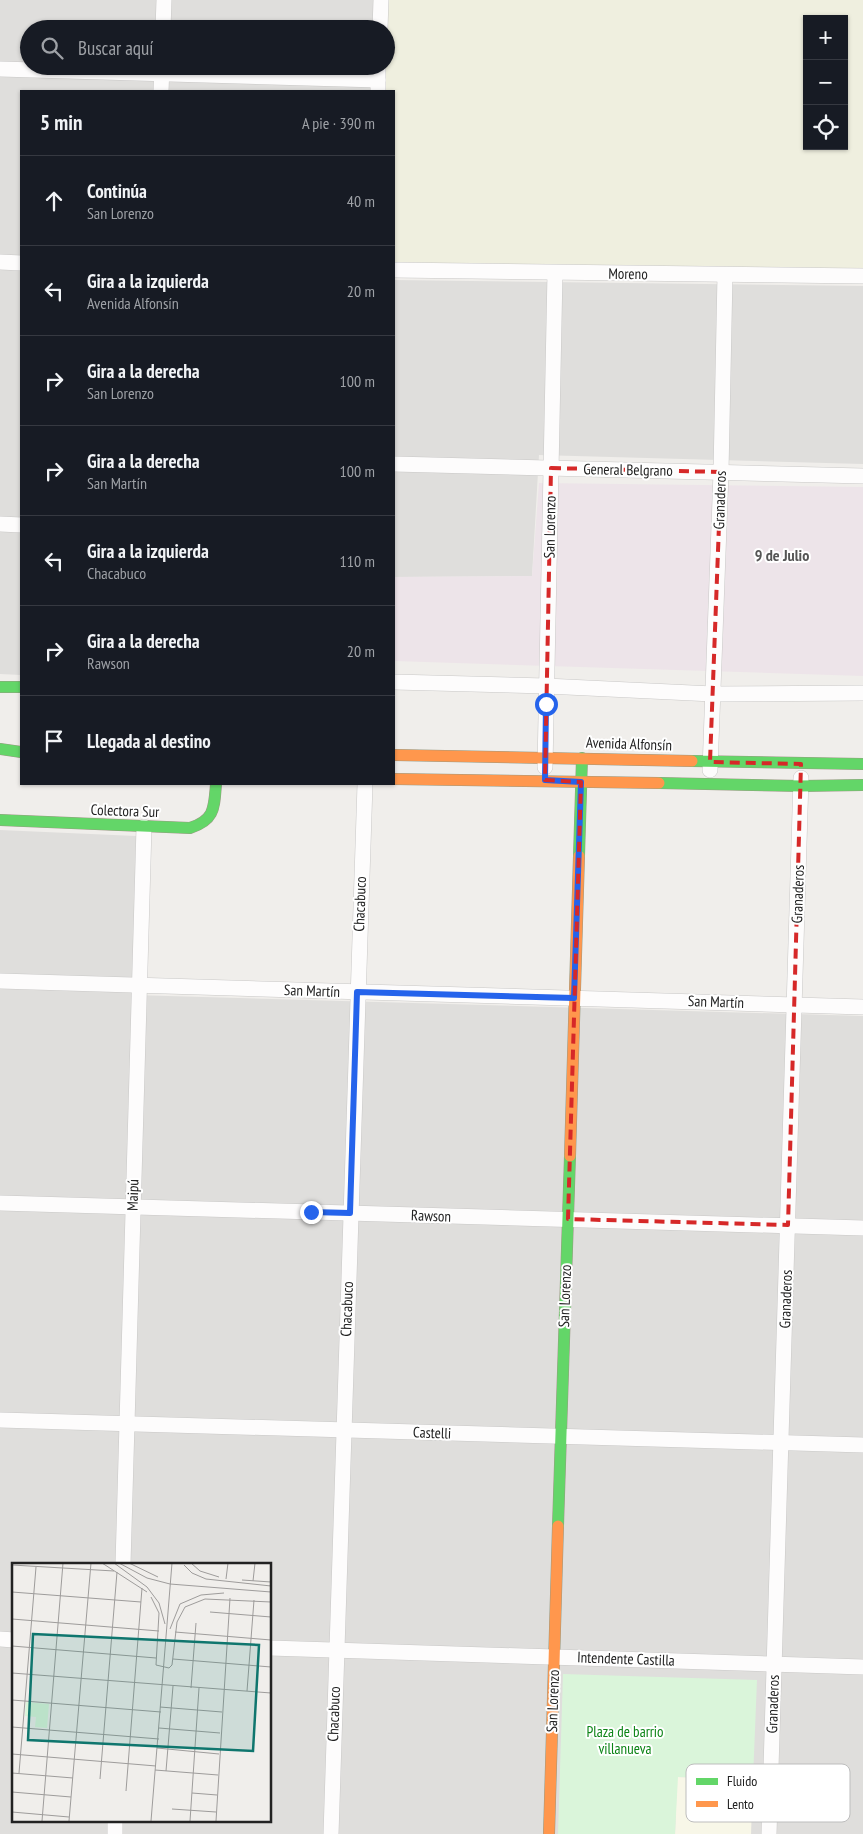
<!DOCTYPE html>
<html lang="es">
<meta charset="utf-8">
<style>
:root{--surface:#171b24;--page:#20242c;--text:#f1f3f6;--muted:#9ea1a6;--line:#363941}
body{margin:0;font-family:"PT Sans Narrow",sans-serif;background:var(--page);color:var(--text)}
.controls{position:absolute;right:15px;top:15px;display:grid;overflow:hidden;border-radius:0px;box-shadow:0 1px 4px #0004}
.controls button{width:45px;height:45px;display:grid;place-items:center;padding:0;border:0;border-bottom:1px solid var(--line);background:var(--surface);color:var(--text);font:25px sans-serif}
.stop{position:absolute;width:15px;height:15px;margin:-11px;border:4px solid #2563eb;border-radius:50%;background:#fff}
.stop.end{background:#2563eb;border-color:#fff;box-shadow:0 1px 5px #0008}
.list{margin:0;padding:0;list-style:none}
h2{display:flex;justify-content:space-between;align-items:center;height:65px;margin:0;padding:0 20px;font-size:21px}
h2 small{font-size:16px;font-weight:400;color:var(--muted)}
.list li{display:grid;grid-template-columns:32px 1fr auto;gap:15px;align-items:center;box-sizing:border-box;height:90px;padding:0 20px;border-top:1px solid var(--line)}
.list b{display:block;font-size:19px;white-space:nowrap}
.list p{margin:0;font-size:16px;white-space:nowrap;color:var(--muted)}
.list em{font-size:16px;font-style:normal;color:var(--muted)}
.icon{flex:none;width:28px;height:28px;fill:none;stroke:currentColor;stroke-width:2;stroke-linecap:round;stroke-linejoin:round}
.map{position:relative;flex:none;width:863px;height:1834px;overflow:hidden}
.search{position:absolute;background:var(--surface);box-shadow:0 1px 4px #0004;left:20px;top:20px;width:375px;height:55px;display:flex;align-items:center;gap:12px;box-sizing:border-box;padding:0 18px;border-radius:28px;color:var(--muted);font-size:19px}
.panel{position:absolute;background:var(--surface);box-shadow:0 1px 4px #0004;left:20px;top:90px;width:375px;height:695px;border-radius:0px}
.map>svg:first-child{display:block}
.residential{fill:#dfdedc;fill-rule:evenodd}
.industrial{fill:#ede4e9}
.education{fill:#f8f7e8}
.farmland{fill:#efefdf;fill-rule:evenodd}
.park{fill:#daf5da}
.lines{fill:none;stroke-linecap:round;stroke-linejoin:round}
.street-casing{stroke:#c9c8c7;stroke-width:16}
.fast-casing{stroke:#999a82;stroke-width:12}
.slow-casing{stroke:#999a82;stroke-width:12}
.street{stroke:#fdfcfc;stroke-width:15}
.fast{stroke:#63d668;stroke-width:11}
.slow{stroke:#ff974d;stroke-width:11}
.route{stroke:#2563eb;stroke-width:6}
.marked{fill:none;stroke:#d62828;stroke-width:4;stroke-dasharray:10 6;stroke-linejoin:round}
.labels{text-anchor:middle;stroke-width:4;stroke-linejoin:round;paint-order:stroke}
.street-label{font-size:15px;fill:#222;stroke:#fff}
.park-label{font-size:15px;fill:#0c8416;stroke:#fff}
.neighbourhood-label{font-size:16px;font-weight:bold;fill:#555;stroke:#fff}
.inset-road{fill:none;stroke:#9e9c9b;stroke-width:1}
.view{fill:#0f766e;fill-opacity:0.15;stroke:#0f766e;stroke-width:2.5}
.inset-edge{fill:none;stroke:#222;stroke-width:2.5}
.key{fill:#fff;stroke:#bdbdbd;stroke-width:1}
.key-label{font-size:14px;fill:#222}
</style>
<div class="map">
<svg width="863" height="1834" viewBox="0 0 863 1834">
<rect width="100%" height="100%" fill="#f0eeeb"/>
<g class="residential">
<polygon points="0,0 374,0 373,29 29,29 29,66 372,66 371,91 21,91 21,675 0,674"/>
<polygon points="394,280 863,286 863,464 539,455 532,576 394,577"/>
<path d="M0 830 136 836 133 995 863 1016V1834H0ZM14 1564H270V1820H14Z"/>
</g>
<polygon class="industrial" points="539,483 863,487 863,676 394,661 394,577 532,576"/>
<polygon class="education" points="677,1777 753,1779 751,1834 675,1834"/>
<path class="farmland" d="M381 0H863V276L394 270V91H378V66H386V29ZM807 19H844V146H807Z"/>
<polygon class="park" points="563,1674 757,1680 753,1779 678,1777 675,1834 558,1834"/>
<g class="lines">
<defs>
<g id="street">
<polyline points="163,29 164,0"/>
<polyline points="380,29 381,0"/>
<polyline points="0,69 378,80"/>
<polyline points="161,91 162,66"/>
<polyline points="378,91 378,66"/>
<polyline points="0,262 21,263"/>
<polyline points="394,270 863,276"/>
<polyline points="394,464 863,476"/>
<polyline points="0,524 21,525"/>
<polyline points="394,682 546,686 713,694 863,693"/>
<polyline points="545,767 555,273"/>
<polyline points="710,770 721,472 725,275"/>
<polyline points="0,981 863,1007"/>
<polyline points="0,1203 863,1228"/>
<polyline points="0,1420 863,1445"/>
<polyline points="123,1564 144,827"/>
<polyline points="0,1639 14,1640"/>
<polyline points="270,1648 863,1667"/>
<polyline points="115,1834 115,1820"/>
<polyline points="331,1834 365,784"/>
<polyline points="769,1834 801,778"/>
</g>
<g id="fast">
<polyline points="0,687 21,687"/>
<polyline points="0,749 21,752"/>
<polyline points="692,761 863,764"/>
<polyline points="659,783 801,786 863,785"/>
<path d="M0 820 190 828C215 820 214 808 216 784"/>
<polyline points="579,856 582,758"/>
<polyline points="558,1526 570,1156"/>
</g>
<g id="slow">
<polyline points="394,755 692,761"/>
<polyline points="394,779 659,783"/>
<polyline points="570,1156 579,856"/>
<polyline points="549,1834 558,1526"/>
</g>
</defs>
<use href="#street" class="street-casing"/>
<use href="#fast" class="fast-casing"/>
<use href="#slow" class="slow-casing"/>
<use href="#street" class="street"/>
<use href="#fast" class="fast"/>
<use href="#slow" class="slow"/>
</g>
<g class="lines">
<polyline class="route" points="311,1212 350,1213 357,992 574,998 581,782 545,780 546,704"/>
</g>
<path class="marked" d="M551 468 721 472 710 762 801 764 788 1225 568 1219 581 782 545 780Z"/>
<g class="labels">
<g class="street-label">
<text transform="translate(628 274) rotate(1)" y="5">Moreno</text>
<text transform="translate(628 470) rotate(1)" y="5">General Belgrano</text>
<text transform="translate(720 500) rotate(-88)" y="5">Granaderos</text>
<text transform="translate(550 527) rotate(-89)" y="5">San Lorenzo</text>
<text transform="translate(629 744) rotate(2)" y="5">Avenida Alfonsín</text>
<text transform="translate(125 811) rotate(2)" y="5">Colectora Sur</text>
<text transform="translate(798 894) rotate(-88)" y="5">Granaderos</text>
<text transform="translate(360 904) rotate(-88)" y="5">Chacabuco</text>
<text transform="translate(312 991) rotate(2)" y="5">San Martín</text>
<text transform="translate(716 1002) rotate(2)" y="5">San Martín</text>
<text transform="translate(133 1195) rotate(-88)" y="5">Maipú</text>
<text transform="translate(431 1216) rotate(2)" y="5">Rawson</text>
<text transform="translate(565 1296) rotate(-88)" y="5">San Lorenzo</text>
<text transform="translate(786 1299) rotate(-88)" y="5">Granaderos</text>
<text transform="translate(347 1309) rotate(-88)" y="5">Chacabuco</text>
<text transform="translate(432 1433) rotate(2)" y="5">Castelli</text>
<text transform="translate(626 1659) rotate(2)" y="5">Intendente Castilla</text>
<text transform="translate(553 1701) rotate(-88)" y="5">San Lorenzo</text>
<text transform="translate(773 1704) rotate(-88)" y="5">Granaderos</text>
<text transform="translate(334 1714) rotate(-88)" y="5">Chacabuco</text>
</g>
<g class="park-label">
<text x="625" y="1737">Plaza de barrio<tspan x="625" dy="17">villanueva</tspan></text>
</g>
<g class="neighbourhood-label">
<text x="782" y="561">9 de Julio</text>
</g>
</g>
<g transform="translate(12 1563)">
<rect width="259" height="259" fill="#f0eeeb"/>
<path d="M14 139 37 141 35 165 23 164 24 154 13 153Z" fill="#daf5da"/>
<path class="inset-road" d="M90 0 135 29M102 0 135 24 147 40M107 0 135 15 158 21 259 29M117 0 146 14M125 0H145M179 0 188 8 207 14M0 2 102 8M172 2 180 10 194 16 259 23M214 16 216 0M230 17 259 19M241 18 243 0M0 29 129 39M139 34 147 50 144 102 157 105 160 102 165 59 173 44 193 36 259 39M147 40 153 61M168 41 189 32 212 30M198 49 259 54M0 56 147 68M158 66 168 41M163 69 259 77M0 83 144 95M161 96 259 104M0 110 259 130M179 125 184 60M235 128 242 37M0 137 149 149M148 144 210 149M0 164 147 176M147 165 208 170M145 185 207 191M0 191 144 203M143 207 206 212M154 208 161 123M0 210 61 215M7 210 24 4M88 216 105 9M114 228 130 25M0 229 59 234M180 230 205 232M160 246 204 249M0 249 57 254M30 258 51 0M57 258 79 0M139 258 160 0M178 258 187 125M204 258 218 35"/>
<path class="view" d="M21 71 247 82 241 188 16 177Z"/>
<rect width="259" height="259" class="inset-edge"/>
</g>
<rect x="686" y="1764" width="164" height="58" rx="8" class="key"/>
<rect x="696" y="1778" width="22" height="7" fill="#63d668"/>
<rect x="696" y="1801" width="22" height="6" fill="#ff974d"/>
<g class="key-label">
<text x="727" y="1786">Fluido</text>
<text x="727" y="1809">Lento</text>
</g>
</svg>
<div class="controls">
<button>+</button>
<button>−</button>
<button><svg class="icon" aria-label="locate" viewBox="0 0 24 24"><circle cx="12" cy="12" r="6"/><path d="M12 2v4M12 18v4M2 12h4M18 12h4"/></svg></button>
</div>
<div class="stop" style="left:546px;top:704px"></div>
<div class="stop end" style="left:311px;top:1212px"></div>
<div class="search"><svg class="icon" aria-label="search" viewBox="0 0 24 24"><circle cx="10" cy="10" r="6"/><path d="M15 15l6 6"/></svg>Buscar aquí</div>
<section class="panel">
<h2>5 min<small>A pie · 390 m</small></h2>
<ul class="list">
<li><svg class="icon" aria-label="ahead" viewBox="0 0 24 24"><path d="M12 20V5M6 11l6-6 6 6"/></svg><div><b>Continúa</b><p>San Lorenzo</p></div><em>40 m</em></li>
<li><svg class="icon" aria-label="left" viewBox="0 0 24 24"><path d="M17 20v-9H6M10 6l-5 5 5 5"/></svg><div><b>Gira a la izquierda</b><p>Avenida Alfonsín</p></div><em>20 m</em></li>
<li><svg class="icon" aria-label="right" viewBox="0 0 24 24"><path d="M7 20v-9h11M14 6l5 5-5 5"/></svg><div><b>Gira a la derecha</b><p>San Lorenzo</p></div><em>100 m</em></li>
<li><svg class="icon" aria-label="right" viewBox="0 0 24 24"><path d="M7 20v-9h11M14 6l5 5-5 5"/></svg><div><b>Gira a la derecha</b><p>San Martín</p></div><em>100 m</em></li>
<li><svg class="icon" aria-label="left" viewBox="0 0 24 24"><path d="M17 20v-9H6M10 6l-5 5 5 5"/></svg><div><b>Gira a la izquierda</b><p>Chacabuco</p></div><em>110 m</em></li>
<li><svg class="icon" aria-label="right" viewBox="0 0 24 24"><path d="M7 20v-9h11M14 6l5 5-5 5"/></svg><div><b>Gira a la derecha</b><p>Rawson</p></div><em>20 m</em></li>
<li><svg class="icon" aria-label="arrive" viewBox="0 0 24 24"><path d="M6 21V4h12l-3 4 3 4H6"/></svg><div><b>Llegada al destino</b></div></li>
</ul>
</section>
</div>
